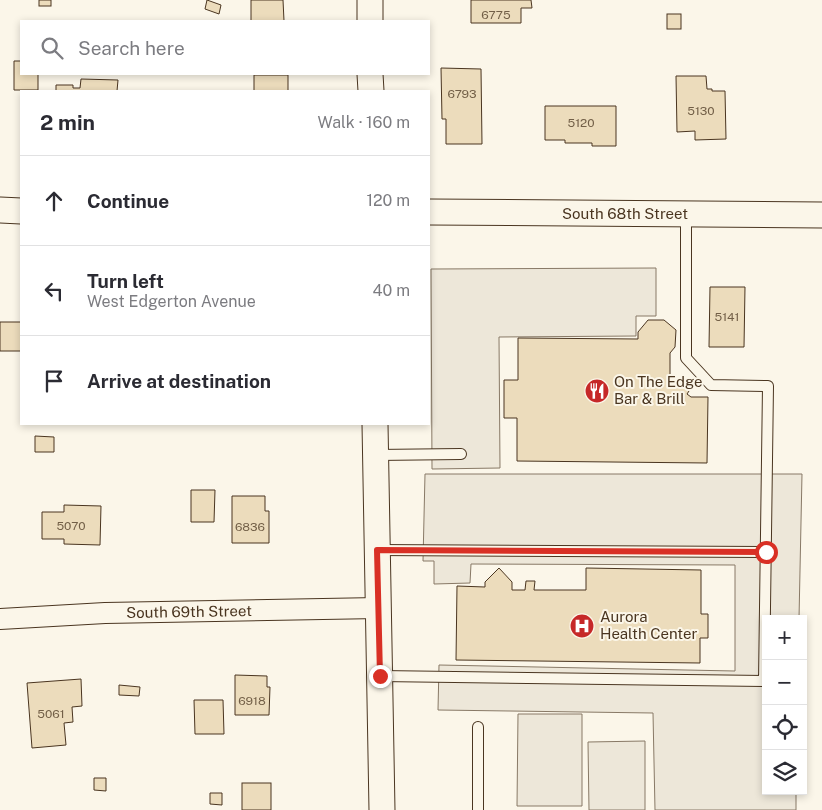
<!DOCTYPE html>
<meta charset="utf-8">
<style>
:root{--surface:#fff;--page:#f2f2f3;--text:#2b2b33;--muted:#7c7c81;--line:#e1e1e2}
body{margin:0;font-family:"Public Sans",sans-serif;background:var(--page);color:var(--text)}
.controls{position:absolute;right:15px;bottom:15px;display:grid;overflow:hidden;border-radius:0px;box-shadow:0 2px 8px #0003}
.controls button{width:45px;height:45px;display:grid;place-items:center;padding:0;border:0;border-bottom:1px solid var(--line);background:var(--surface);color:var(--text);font:25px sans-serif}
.stop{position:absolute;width:15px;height:15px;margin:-11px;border:4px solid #d93025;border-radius:50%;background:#fff}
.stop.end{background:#d93025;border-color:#fff;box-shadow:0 1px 5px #0008}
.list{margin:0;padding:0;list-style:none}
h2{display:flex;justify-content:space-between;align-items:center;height:65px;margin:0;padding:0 20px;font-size:21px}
h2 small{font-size:16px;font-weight:400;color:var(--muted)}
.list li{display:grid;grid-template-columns:32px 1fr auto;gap:15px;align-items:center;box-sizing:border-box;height:90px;padding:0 20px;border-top:1px solid var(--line)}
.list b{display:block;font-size:19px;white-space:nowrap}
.list p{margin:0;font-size:16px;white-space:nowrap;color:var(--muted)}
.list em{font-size:16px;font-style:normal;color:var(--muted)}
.icon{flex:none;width:28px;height:28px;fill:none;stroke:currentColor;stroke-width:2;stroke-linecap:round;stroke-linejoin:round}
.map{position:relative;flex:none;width:822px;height:810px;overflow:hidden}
.search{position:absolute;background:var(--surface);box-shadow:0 2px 8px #0003;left:20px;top:20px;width:410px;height:55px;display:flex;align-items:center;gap:12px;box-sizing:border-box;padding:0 18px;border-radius:0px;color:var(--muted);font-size:19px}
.panel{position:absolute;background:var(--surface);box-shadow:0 2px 8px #0003;left:20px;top:90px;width:410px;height:335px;border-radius:0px}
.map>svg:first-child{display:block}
.parking{fill:#ede7d9;stroke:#887966}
.building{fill:#ecdcbc;stroke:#4a3520}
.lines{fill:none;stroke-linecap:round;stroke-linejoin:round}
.service-casing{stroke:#4a3520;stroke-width:12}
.minor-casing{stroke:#4a3520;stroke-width:22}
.tertiary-casing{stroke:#4a3520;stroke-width:27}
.service{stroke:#fbf6e9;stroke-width:10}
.minor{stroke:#fbf6e9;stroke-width:20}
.tertiary{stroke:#fbf6e9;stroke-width:25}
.route{stroke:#d93025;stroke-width:6}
.labels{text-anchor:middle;stroke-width:4;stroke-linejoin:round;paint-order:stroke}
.number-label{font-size:12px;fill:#725f47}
.street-label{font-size:15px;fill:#4a3520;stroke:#fbf6e9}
.poi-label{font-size:15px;fill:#4a3520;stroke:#fbf6e9;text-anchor:start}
</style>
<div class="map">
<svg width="822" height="810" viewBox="0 0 822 810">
<rect width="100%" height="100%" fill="#fbf6e9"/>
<g class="parking">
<polygon points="656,268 656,316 636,316 636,336 499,337 500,468 432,469 431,269"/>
<polygon points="425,474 802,474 799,619 766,619 766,791 796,791 796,810 655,810 653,713 438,710 439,665 735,671 735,565 471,564 470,583 434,584 434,561 423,561"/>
<polygon points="518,714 582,714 582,806 517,806"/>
<polygon points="645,741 645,810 589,810 588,742"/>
</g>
<g class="building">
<rect x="39" y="0" width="12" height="6"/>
<polygon points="207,0 221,5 219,14 205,9"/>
<polygon points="251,0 283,0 284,21 251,21"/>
<polygon points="471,0 531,0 532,8 521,8 521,23 471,23"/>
<rect x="667" y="14" width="14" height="15"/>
<polygon points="14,61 21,61 21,74 38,74 38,90 14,90"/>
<polygon points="441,68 481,69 482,144 446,144 446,119 442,119"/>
<rect x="254" y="75" width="34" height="16"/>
<polygon points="676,76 706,76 707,89 712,89 712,91 725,91 726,139 695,140 695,131 677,132"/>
<polygon points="81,79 118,80 117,91 56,91 56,85 73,85 73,88 80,88"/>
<polygon points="545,106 616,106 616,146 592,146 592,143 565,143 565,140 545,140"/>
<polygon points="710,287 745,287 744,347 709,347"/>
<polygon points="648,320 664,320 676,330 675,347 670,353 670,382 674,385 681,378 691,388 687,394 691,397 708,397 707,463 517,461 517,418 504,418 504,380 518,380 518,338 638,339 638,332"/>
<rect x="0" y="322" width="21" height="29"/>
<polygon points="35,436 54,437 54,452 35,452"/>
<polygon points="191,490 215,490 214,522 191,522"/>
<polygon points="232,496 265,496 265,511 269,511 269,543 232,543"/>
<polygon points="64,505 101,506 100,545 64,544 64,539 42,539 42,512 64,512"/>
<polygon points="499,568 512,582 512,590 525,590 526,581 535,581 534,590 586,590 586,568 701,570 701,614 708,614 708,638 700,638 700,663 456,660 457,586 485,587 485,582"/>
<polygon points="235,675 267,676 267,687 270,687 269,715 235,715"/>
<polygon points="81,679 82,706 72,707 73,722 64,723 66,745 32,748 27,683"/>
<polygon points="119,685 140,687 139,696 119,695"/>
<polygon points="194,700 223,700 224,734 195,734"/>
<polygon points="94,778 106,778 106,791 94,790"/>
<rect x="242" y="783" width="29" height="27"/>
<polygon points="210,793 222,793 222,805 210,804"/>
</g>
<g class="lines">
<defs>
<g id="service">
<polyline points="376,455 461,454"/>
<polyline points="377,550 766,552"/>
<polyline points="380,676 764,681 768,386 711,385 686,358 686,214"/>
<polyline points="478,727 478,810"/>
</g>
<polyline id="minor" points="0,619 105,613 378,608"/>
<g id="tertiary">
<polyline points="370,0 370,21"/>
<polyline points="370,74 371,91"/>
<polyline points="0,210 21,211"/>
<polyline points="429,212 822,215"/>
<polyline points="375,424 382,810"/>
</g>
</defs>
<use href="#service" class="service-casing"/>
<use href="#minor" class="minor-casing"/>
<use href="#tertiary" class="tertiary-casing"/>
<use href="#service" class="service"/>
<use href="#minor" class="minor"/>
<use href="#tertiary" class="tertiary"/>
</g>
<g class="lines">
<polyline class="route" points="380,676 377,550 766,552"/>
</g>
<defs>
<symbol id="restaurant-disc" viewBox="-11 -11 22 22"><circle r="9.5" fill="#c62828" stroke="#fbf6e9"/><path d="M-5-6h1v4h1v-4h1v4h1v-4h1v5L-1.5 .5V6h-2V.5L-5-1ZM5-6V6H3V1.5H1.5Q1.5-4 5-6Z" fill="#fff"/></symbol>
<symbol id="hospital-disc" viewBox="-11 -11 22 22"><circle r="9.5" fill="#c62828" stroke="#fbf6e9"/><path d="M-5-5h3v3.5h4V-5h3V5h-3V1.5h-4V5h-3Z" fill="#fff"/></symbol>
</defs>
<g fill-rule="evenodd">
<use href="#restaurant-disc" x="583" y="377" width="28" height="28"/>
<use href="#hospital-disc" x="568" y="612" width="28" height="28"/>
</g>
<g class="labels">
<g class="number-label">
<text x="496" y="19">6775</text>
<text x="462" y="98">6793</text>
<text x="701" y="115">5130</text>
<text x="581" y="127">5120</text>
<text x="727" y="321">5141</text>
<text x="71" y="530">5070</text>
<text x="250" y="531">6836</text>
<text x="252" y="705">6918</text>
<text x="51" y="718">5061</text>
</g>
<g class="street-label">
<text x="625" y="219">South 68th Street</text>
<text transform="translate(189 612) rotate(-1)" y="5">South 69th Street</text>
</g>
<g class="poi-label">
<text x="614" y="387">On The Edge<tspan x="614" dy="17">Bar &amp; Brill</tspan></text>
<text x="600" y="622">Aurora<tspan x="600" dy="17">Health Center</tspan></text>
</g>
</g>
</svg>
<div class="controls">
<button>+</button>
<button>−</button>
<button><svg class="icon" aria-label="locate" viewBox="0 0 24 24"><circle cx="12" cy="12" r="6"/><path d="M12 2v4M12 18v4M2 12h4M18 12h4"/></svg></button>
<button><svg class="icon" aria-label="layers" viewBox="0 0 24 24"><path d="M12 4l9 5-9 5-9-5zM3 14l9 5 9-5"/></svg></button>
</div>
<div class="stop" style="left:766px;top:552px"></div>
<div class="stop end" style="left:380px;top:676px"></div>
<div class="search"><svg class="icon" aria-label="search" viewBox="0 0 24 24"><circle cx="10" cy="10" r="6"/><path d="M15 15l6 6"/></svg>Search here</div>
<section class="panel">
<h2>2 min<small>Walk · 160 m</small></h2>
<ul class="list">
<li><svg class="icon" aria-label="ahead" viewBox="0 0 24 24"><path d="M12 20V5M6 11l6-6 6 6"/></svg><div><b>Continue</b></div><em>120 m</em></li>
<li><svg class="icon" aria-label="left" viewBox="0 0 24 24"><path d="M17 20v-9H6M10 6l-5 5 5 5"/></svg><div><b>Turn left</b><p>West Edgerton Avenue</p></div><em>40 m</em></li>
<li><svg class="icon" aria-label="arrive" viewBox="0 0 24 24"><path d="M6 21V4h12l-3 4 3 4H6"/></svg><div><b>Arrive at destination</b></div></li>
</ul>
</section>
</div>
